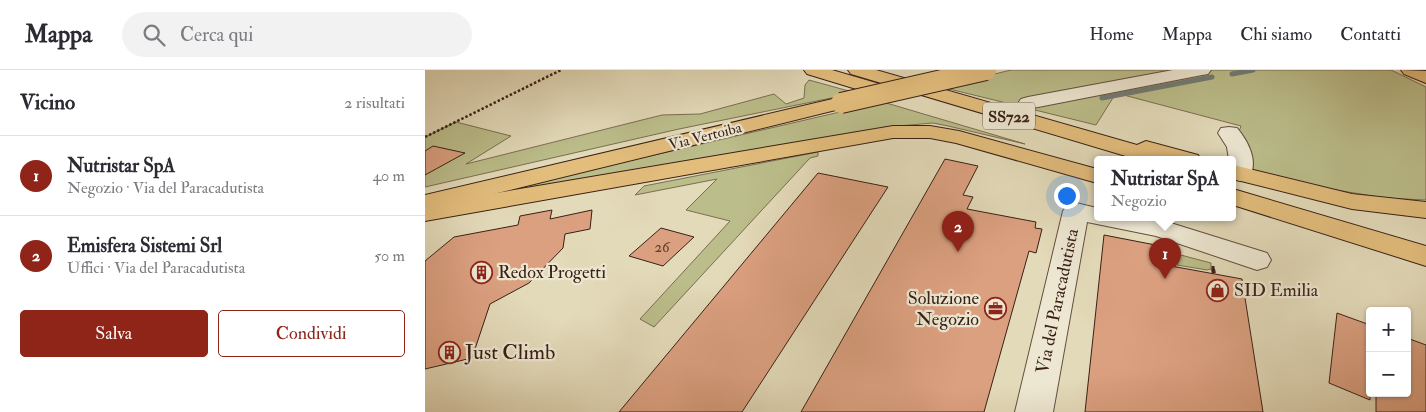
<!DOCTYPE html>
<html lang="it">
<meta charset="utf-8">
<style>
:root{--surface:#fff;--page:#f2f2f3;--text:#2b2b33;--muted:#7c7c81;--line:#e1e1e2;--accent:#8f2418}
body{margin:0;font-family:"IM FELL Double Pica",serif;background:var(--page);color:var(--text)}
.controls{position:absolute;right:15px;bottom:15px;display:grid;overflow:hidden;border-radius:5px;box-shadow:0 1px 4px #0004}
.controls button{width:45px;height:45px;display:grid;place-items:center;padding:0;border:0;border-bottom:1px solid var(--line);background:var(--surface);color:var(--text);font:25px sans-serif}
.you{position:absolute;left:641px;top:125px;width:18px;height:18px;margin:-12px;border:4px solid #fff;border-radius:50%;background:#1a73e8;box-shadow:0 0 0 8px #1a73e833}
.badge{display:grid;place-items:center;width:32px;height:32px;border-radius:50%;background:var(--accent);color:#fff;font-size:16px;font-weight:700}
.pin{position:absolute;translate:-50% -41px;filter:drop-shadow(0 1px 2px #0008)}
.pin::after{content:'';position:absolute;top:26px;width:18px;height:15px;background:inherit;clip-path:polygon(0 0,100% 0,50% 100%)}
.popup{position:absolute;left:669px;top:86px;width:142px;height:65px;box-sizing:border-box;display:grid;place-content:center;border-radius:5px;background:var(--surface);filter:drop-shadow(0 1px 4px #0005);font-size:16px;white-space:nowrap;color:var(--muted)}
.popup b{font-size:19px;color:var(--text)}
.popup::after{content:'';position:absolute;left:50%;top:100%;margin-left:-10px;border:10px solid transparent;border-top-color:var(--surface)}
.list{margin:0;padding:0;list-style:none}
h2{display:flex;justify-content:space-between;align-items:center;height:65px;margin:0;padding:0 20px;font-size:21px}
h2 small{font-size:16px;font-weight:400;color:var(--muted)}
.list li{display:grid;grid-template-columns:32px 1fr auto;gap:15px;align-items:center;box-sizing:border-box;height:80px;padding:0 20px;border-top:1px solid var(--line)}
.list b{display:block;font-size:19px;white-space:nowrap}
.list p{margin:0;font-size:16px;white-space:nowrap;color:var(--muted)}
.list em{font-size:16px;font-style:normal;color:var(--muted)}
.actions{display:flex;gap:10px;padding:15px 20px}
.actions a{flex:1;padding:11px 0;border:1px solid var(--accent);border-radius:5px;text-align:center;font-size:18px;color:var(--accent)}
.actions .main{background:var(--accent);color:#fff}
.icon{flex:none;width:28px;height:28px;fill:none;stroke:currentColor;stroke-width:2;stroke-linecap:round;stroke-linejoin:round}
.map{position:relative;flex:none;width:1001px;height:342px;overflow:hidden}
header{display:flex;align-items:center;gap:30px;box-sizing:border-box;height:70px;padding:0 25px;background:var(--surface);border-bottom:1px solid var(--line)}
header strong{font-size:24px}
nav{display:flex;gap:28px;margin-inline-start:auto;font-size:18px}
.search{width:350px;height:45px;background:var(--page);display:flex;align-items:center;gap:12px;box-sizing:border-box;padding:0 18px;border-radius:28px;color:var(--muted);font-size:19px}
main{display:flex}
aside{flex:1;background:var(--surface)}
.map>svg:first-child{display:block}
.green{fill:#bbbd8a;stroke:#7a6e50}
.lines{fill:none;stroke-linecap:round;stroke-linejoin:round}
.stream{stroke:#707c75;stroke-width:5}
.building{fill:#dba080;stroke:#382016}
.minor-casing{stroke:#634e3f;stroke-width:2}
.major-casing{stroke:#382016;stroke-width:2}
.highway-casing{stroke:#382016;stroke-width:2}
.path-far2{stroke:#382016;stroke-width:2.5;stroke-dasharray:2.5 2;stroke-linecap:butt}
.path-far1{stroke:#382016;stroke-width:3;stroke-dasharray:4 2.5;stroke-linecap:butt}
.path{stroke:#382016;stroke-width:4;stroke-dasharray:4.5 3;stroke-linecap:butt}
.minor{fill:#ede7d2;fill-rule:evenodd}
.major{fill:#e2bd7c;fill-rule:evenodd}
.highway{fill:#e2bd7c;fill-rule:evenodd}
.major-bridge-casing{stroke:#382016;stroke-width:22;stroke-linecap:butt}
.major-bridge{stroke:#e2bd7c;stroke-width:20}
.labels{text-anchor:middle;stroke-width:4.5;stroke-linejoin:round;paint-order:stroke}
.far-street-label{font-size:15px;fill:#382016;stroke:#ede7d2}
.number-label{font-size:15px;fill:#614030}
.shield{fill:#ede7d2;stroke:#6e5c4e;stroke-width:1}
.shield-label{font-size:16px;font-weight:bold;fill:#382016}
.poi-label{font-size:18px;fill:#382016;stroke:#ede7d2;text-anchor:start}
.street-label{font-size:18px;fill:#382016;stroke:#ede7d2}
.near-poi-label{font-size:21px;fill:#382016;stroke:#ede7d2;text-anchor:start}
</style>
<header>
<strong>Mappa</strong>
<div class="search"><svg class="icon" aria-label="search" viewBox="0 0 24 24"><circle cx="10" cy="10" r="6"/><path d="M15 15l6 6"/></svg>Cerca qui</div>
<nav><a>Home</a><a>Mappa</a><a>Chi siamo</a><a>Contatti</a></nav>
</header>
<main>
<aside>
<h2>Vicino<small>2 risultati</small></h2>
<ul class="list">
<li><span class="badge">1</span><div><b>Nutristar SpA</b><p>Negozio · Via del Paracadutista</p></div><em>40 m</em></li>
<li><span class="badge">2</span><div><b>Emisfera Sistemi Srl</b><p>Uffici · Via del Paracadutista</p></div><em>50 m</em></li>
</ul>
<div class="actions"><a class="main">Salva</a><a>Condividi</a></div>
</aside>
<div class="map">
<svg width="1001" height="342" viewBox="0 0 1001 342">
<rect width="100%" height="100%" fill="#e3dab9"/>
<filter id="stains"><feTurbulence type="fractalNoise" baseFrequency=".004" numOctaves="4"/><feColorMatrix values="0 0 0 0 .2 0 0 0 0 .09 0 0 0 0 .02 0 0 0 .5 -.17"/></filter>
<radialGradient id="worn" r=".72"><stop offset=".6" stop-color="#630" stop-opacity="0"/><stop offset="1" stop-color="#630" stop-opacity=".3"/></radialGradient>
<g class="green">
<polygon points="586,0 966,0 1001,17 1001,130 959,128 894,117 808,96 808,90 804,90 816,56 691,23 671,55 516,17"/>
<polygon points="384,10 431,23 254,59 0,117 0,67 31,52 86,66 41,94 237,45 275,44 349,24 361,34 379,28 380,15"/>
<polygon points="458,32 600,74 523,56 508,53 473,56 0,138"/>
<polygon points="393,82 393,86 385,88 229,257 215,249 305,151 261,140 292,109 210,125 219,116"/>
<polygon points="752,184 786,193 786,199 782,200 752,195"/>
</g>
<g class="lines">
<g class="stream">
<polyline points="807,4 828,0"/>
<polyline points="677,28 787,7"/>
</g>
</g>
<g class="building">
<polygon points="8,76 40,83 0,105 0,81"/>
<polygon points="520,89 553,96 538,125 548,127 542,139 611,152 610,158 617,159 611,183 604,181 559,342 376,342"/>
<polygon points="393,103 463,117 317,342 194,342"/>
<polygon points="127,140 125,149 167,140 165,159 140,164 138,178 104,213 65,234 47,288 0,299 0,191 29,167 93,155 95,146"/>
<polygon points="236,158 269,167 238,196 204,186"/>
<polygon points="679,165 746,178 746,196 817,209 838,342 660,342"/>
<polygon points="912,243 945,255 945,330 904,313"/>
<polygon points="982,268 1001,275 1001,342 951,342 951,323 982,323"/>
</g>
<g class="lines">
<defs>
<g id="minor">
<polygon points="748,0 786,0 783,4 777,5 603,39 596,37 593,33 596,29 603,27"/>
<path d="M804 57 812 58C823 71 835 93 823 109L815 111 808 109V90H804L802 77 793 63 796 58Z"/>
<polygon points="651,133 672,138 672,148 723,148 736,150 842,183 846,190 842,197 832,200 731,166 662,152 628,342 590,342 638,141 642,135"/>
</g>
<polygon id="major" points="416,27 423,29 426,33 423,37 0,141 0,125"/>
<g id="highway">
<polygon points="379,0 407,0 458,15 460,19 458,23 451,25 382,4"/>
<polygon points="423,0 451,0 712,75 721,71 773,85 776,90 714,90 426,4"/>
<polygon points="976,0 1001,1 1001,13 979,4"/>
<polygon points="468,56 505,56 534,61 672,99 672,113 531,73 505,68 468,68 0,151 0,135"/>
<polygon points="808,95 927,124 1001,132 1001,148 927,139 808,109"/>
<polygon points="808,119 1001,176 1001,196 808,135"/>
</g>
</defs>
<use href="#minor" class="minor-casing"/>
<use href="#major" class="major-casing"/>
<use href="#highway" class="highway-casing"/>
<polyline class="path-far2" points="0,67 136,0"/>
<polyline class="path-far1" points="788,196 788,200"/>
<polyline class="path" points="788,199 789,204"/>
<use href="#minor" class="minor"/>
<use href="#major" class="major"/>
<use href="#highway" class="highway"/>
<defs>
<polyline id="major-bridge" points="416,33 561,0"/>
</defs>
<use href="#major-bridge" class="major-bridge-casing"/>
<use href="#major-bridge" class="major-bridge"/>
</g>
<defs>
<symbol id="building-ring" viewBox="-11 -11 22 22"><circle r="9.5" fill="#ede7d2" stroke="#8f2418" stroke-width="1.5"/><path d="M-4-6H4V6H1V3H-1V6H-4ZM-2.5-4.3h1.7v1.8h-1.7ZM.8-4.3h1.7v1.8H.8ZM-2.5-1h1.7V.8h-1.7ZM.8-1h1.7V.8H.8Z" fill="#8f2418"/></symbol>
<symbol id="shop-ring" viewBox="-11 -11 22 22"><circle r="9.5" fill="#ede7d2" stroke="#8f2418" stroke-width="1.5"/><path d="M-5-2.5h2.3a2.7 3.5 0 0 1 5.4 0H5L5.5 6h-11ZM-1.5-2.5h3a1.5 2.3 0 0 0-3 0Z" fill="#8f2418"/></symbol>
<symbol id="office-ring" viewBox="-11 -11 22 22"><circle r="9.5" fill="#ede7d2" stroke="#8f2418" stroke-width="1.5"/><path d="M-6-3h4V-5.5h4V-3h4V5H-6ZM-1-4.5V-3h2v-1.5ZM-6 0V1H6V0Z" fill="#8f2418"/></symbol>
</defs>
<g fill-rule="evenodd">
<use href="#building-ring" x="44" y="190" width="25" height="25"/>
<use href="#shop-ring" x="780" y="208" width="25" height="25"/>
<use href="#office-ring" x="558" y="226" width="25" height="25"/>
<use href="#building-ring" x="12" y="270" width="25" height="25"/>
</g>
<g class="labels">
<g class="far-street-label">
<text transform="translate(280 66) rotate(-14)" y="5">Via Vertoiba</text>
</g>
<g class="number-label">
<text x="237" y="182">26</text>
</g>
<rect class="shield" x="558" y="32.5" width="52" height="27" rx="4"/>
<g class="shield-label">
<text x="584" y="52">SS722</text>
</g>
<g class="poi-label">
<text x="73" y="208">Redox Progetti</text>
<text x="809" y="226">SID Emilia</text>
<text x="554" y="234" text-anchor="end">Soluzione<tspan x="554" dy="21">Negozio</tspan></text>
</g>
<g class="street-label">
<text transform="translate(632 231) rotate(-78)" y="6">Via del Paracadutista</text>
</g>
<g class="near-poi-label">
<text x="40" y="289">Just Climb</text>
</g>
</g>
<rect width="100%" height="100%" filter="url(#stains)"/>
<rect width="100%" height="100%" fill="url(#worn)"/>
</svg>
<div class="controls">
<button>+</button>
<button>−</button>
</div>
<div class="you"></div>
<div class="pin badge" style="left:740px;top:209px">1</div>
<div class="popup"><b>Nutristar SpA</b>Negozio</div>
<div class="pin badge" style="left:533px;top:182px">2</div>
</div>
</main>
